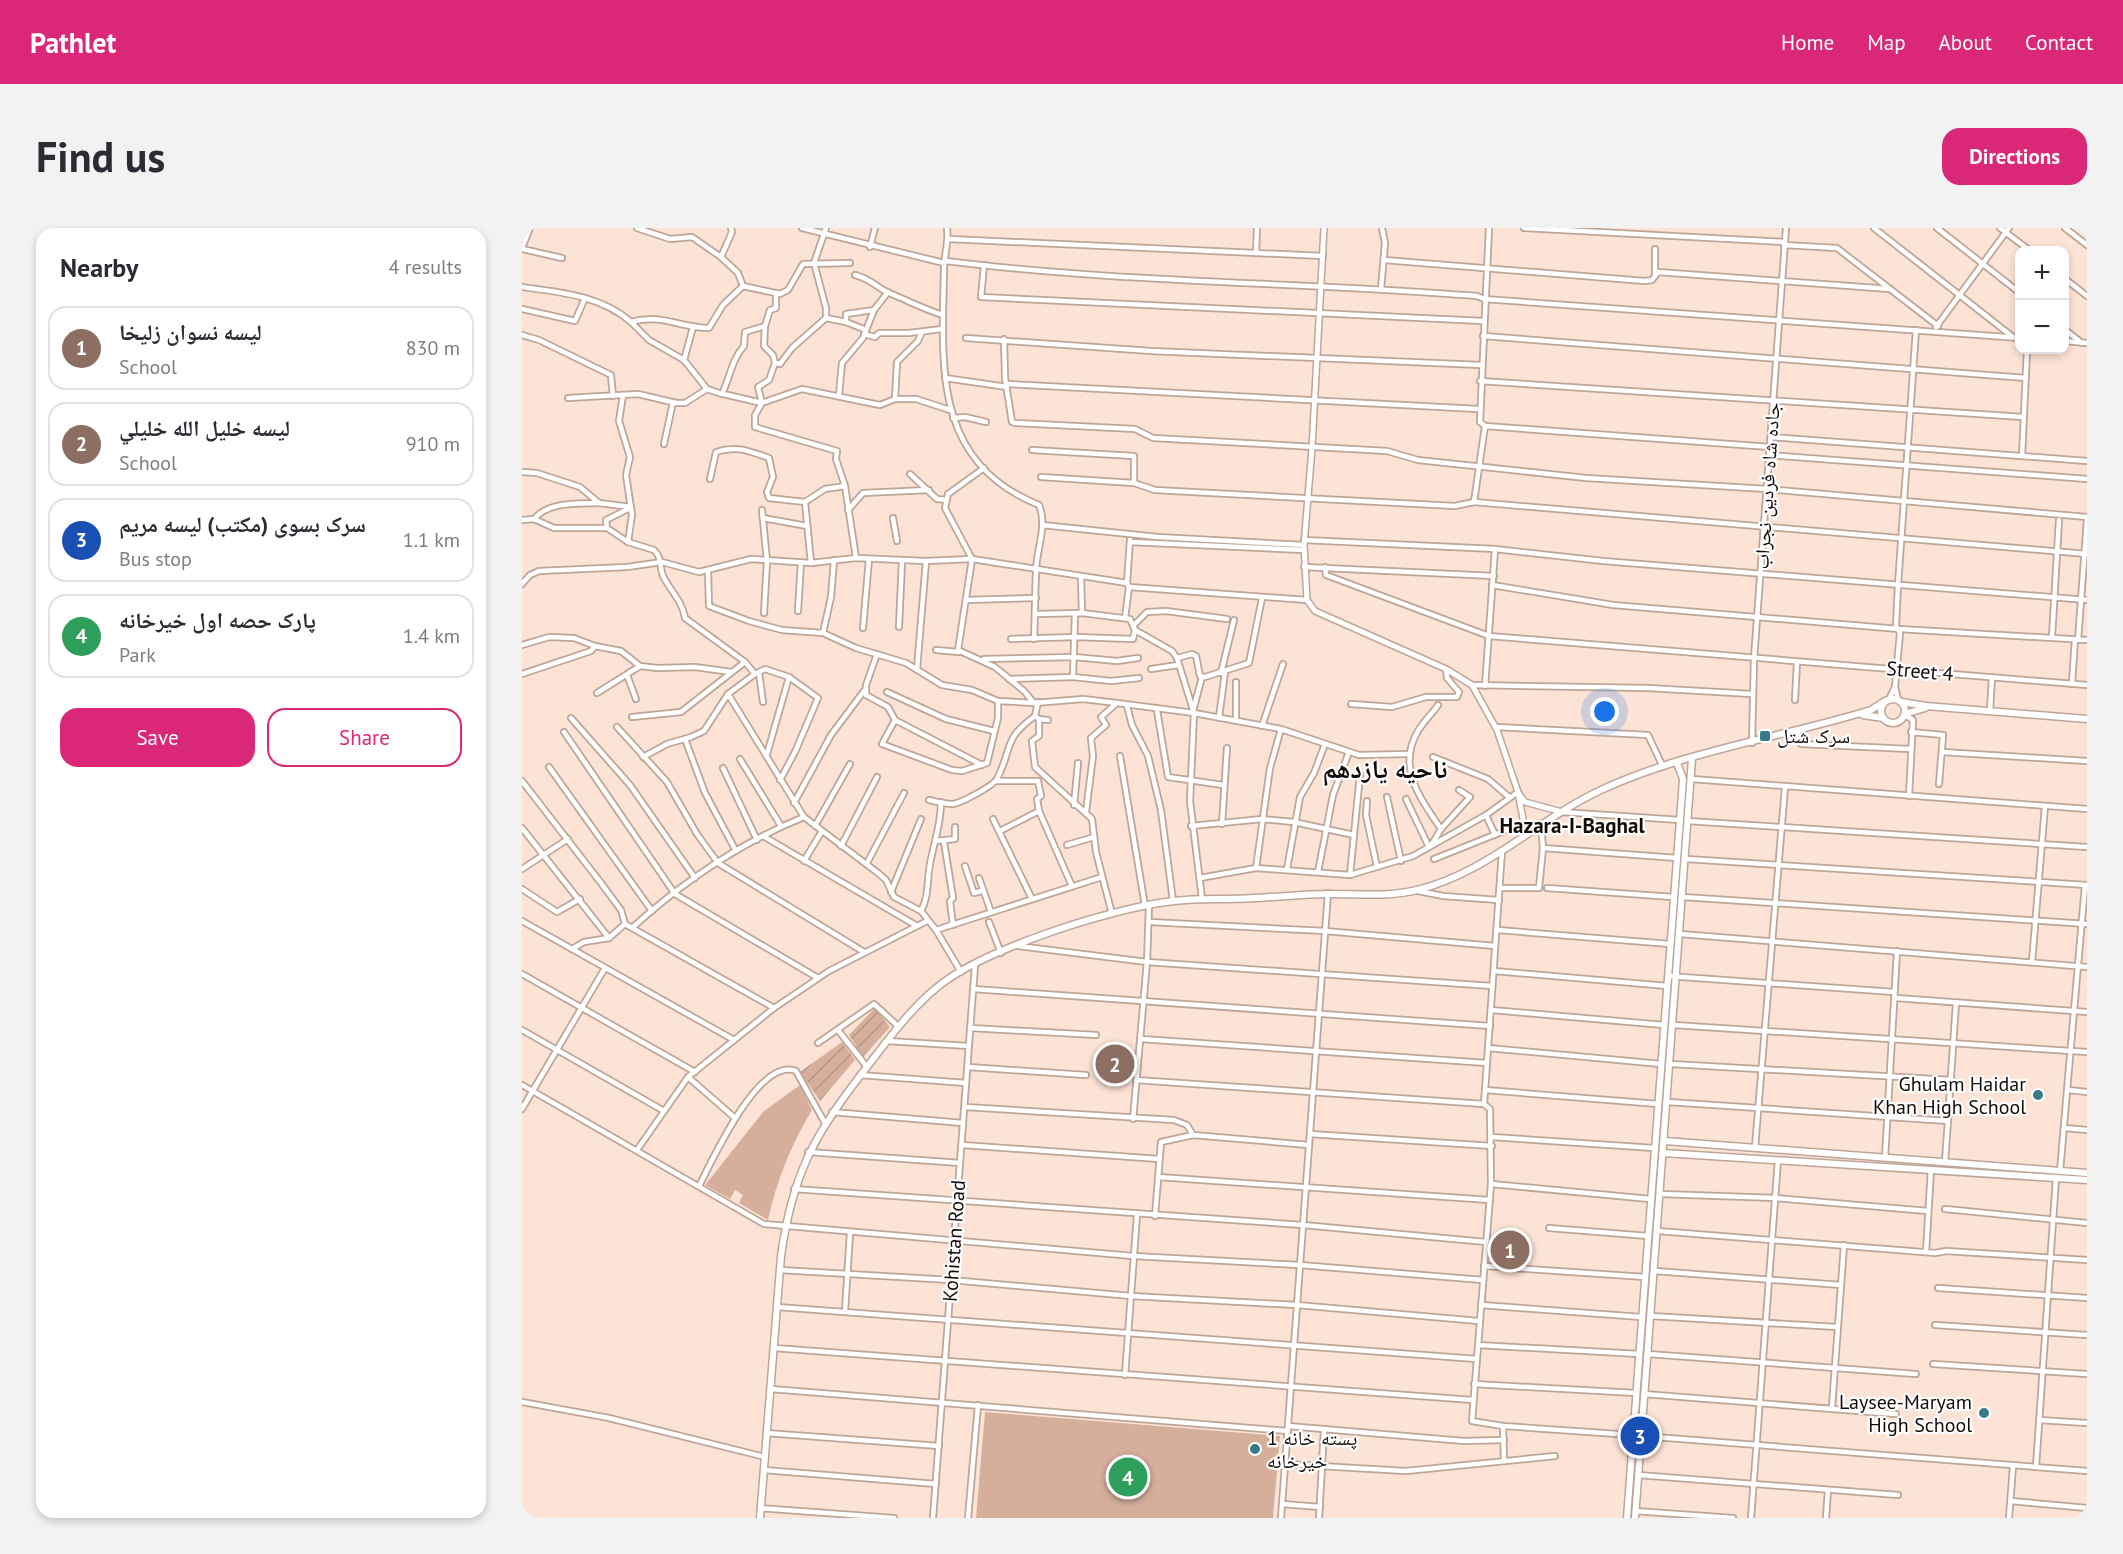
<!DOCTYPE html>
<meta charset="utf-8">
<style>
:root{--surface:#fff;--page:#f2f2f3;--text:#2b2b33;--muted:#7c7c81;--line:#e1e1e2;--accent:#db2777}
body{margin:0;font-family:"PT Sans","Noto Naskh Arabic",sans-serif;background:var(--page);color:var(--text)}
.controls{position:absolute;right:18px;top:18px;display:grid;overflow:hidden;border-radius:12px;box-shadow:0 3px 9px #0003}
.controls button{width:54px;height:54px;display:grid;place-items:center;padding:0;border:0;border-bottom:2px solid var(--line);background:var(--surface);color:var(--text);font:30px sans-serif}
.you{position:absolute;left:1083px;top:484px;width:21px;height:21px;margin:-15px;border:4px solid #fff;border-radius:50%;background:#1a73e8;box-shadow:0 0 0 9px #1a73e833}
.badge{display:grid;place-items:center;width:39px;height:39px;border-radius:50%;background:var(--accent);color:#fff;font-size:20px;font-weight:700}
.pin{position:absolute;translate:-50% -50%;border:3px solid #fff;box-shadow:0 2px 6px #0006}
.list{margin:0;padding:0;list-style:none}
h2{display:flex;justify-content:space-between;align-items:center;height:78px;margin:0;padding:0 24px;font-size:26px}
h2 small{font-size:20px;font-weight:400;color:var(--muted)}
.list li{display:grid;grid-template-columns:39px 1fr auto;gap:18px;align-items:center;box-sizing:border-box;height:84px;margin:0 12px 12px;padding:0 12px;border:2px solid var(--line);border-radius:18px}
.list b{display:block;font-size:22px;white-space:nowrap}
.list p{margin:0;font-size:20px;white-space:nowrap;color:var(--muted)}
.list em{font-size:20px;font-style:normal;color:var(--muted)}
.actions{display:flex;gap:12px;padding:18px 24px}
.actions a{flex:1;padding:14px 0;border:2px solid var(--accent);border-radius:18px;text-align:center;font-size:21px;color:var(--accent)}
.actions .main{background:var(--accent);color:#fff}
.map{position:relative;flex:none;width:1565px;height:1290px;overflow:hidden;border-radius:18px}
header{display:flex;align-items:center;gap:36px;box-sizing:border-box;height:84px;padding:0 30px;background:var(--accent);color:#fff}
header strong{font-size:28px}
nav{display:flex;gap:33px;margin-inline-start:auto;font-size:21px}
.intro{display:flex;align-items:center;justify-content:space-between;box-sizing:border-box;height:144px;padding:0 36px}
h1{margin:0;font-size:42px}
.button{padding:15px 27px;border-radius:18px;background:var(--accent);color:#fff;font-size:21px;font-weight:700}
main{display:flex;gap:36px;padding:0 36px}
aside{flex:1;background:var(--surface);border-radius:18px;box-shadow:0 3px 9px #0003}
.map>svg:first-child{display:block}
.park{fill:#d6af9c}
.garden{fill:url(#garden-furrows)}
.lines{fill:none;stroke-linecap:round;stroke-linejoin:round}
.minor-casing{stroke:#bda598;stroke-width:8}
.tertiary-casing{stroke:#bda598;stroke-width:8}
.secondary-casing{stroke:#bda598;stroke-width:9}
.minor{stroke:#fff;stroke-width:4.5}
.tertiary{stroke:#fff;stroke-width:5}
.secondary{stroke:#fff;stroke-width:6}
.poi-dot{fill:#377b8a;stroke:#fff;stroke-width:2}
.labels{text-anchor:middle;stroke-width:4.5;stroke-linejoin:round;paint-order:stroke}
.street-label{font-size:20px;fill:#130b07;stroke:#fff}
.poi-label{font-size:20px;fill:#130b07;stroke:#fff;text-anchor:start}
.neighbourhood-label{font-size:21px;font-weight:bold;fill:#130b07;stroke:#fff}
.district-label{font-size:26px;font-weight:bold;fill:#130b07;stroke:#fff}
</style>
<header>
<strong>Pathlet</strong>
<nav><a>Home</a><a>Map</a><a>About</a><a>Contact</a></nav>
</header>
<div class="intro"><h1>Find us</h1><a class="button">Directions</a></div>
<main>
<aside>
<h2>Nearby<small>4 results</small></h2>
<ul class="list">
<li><span class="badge" style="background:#8d6e63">1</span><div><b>لیسه نسوان زلیخا</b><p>School</p></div><em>830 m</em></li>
<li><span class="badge" style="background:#8d6e63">2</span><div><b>ليسه خليل الله خليلي</b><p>School</p></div><em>910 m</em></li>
<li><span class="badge" style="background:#1a4fb4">3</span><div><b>سرک بسوی (مکتب) لیسه مریم</b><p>Bus stop</p></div><em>1.1 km</em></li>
<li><span class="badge" style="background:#2e9e5b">4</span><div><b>پارک حصه اول خیرخانه</b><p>Park</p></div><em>1.4 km</em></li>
</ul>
<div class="actions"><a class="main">Save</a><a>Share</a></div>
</aside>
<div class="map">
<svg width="1565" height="1290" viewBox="0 0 1565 1290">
<defs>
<pattern id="garden-furrows" width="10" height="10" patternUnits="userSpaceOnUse" patternTransform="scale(1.5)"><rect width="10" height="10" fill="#d6af9c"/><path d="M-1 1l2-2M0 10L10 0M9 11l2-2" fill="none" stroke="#b79585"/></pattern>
</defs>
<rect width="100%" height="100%" fill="#fde3d6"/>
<g class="park">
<path d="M278 857 290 882C269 917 255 951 246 992L217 975 221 967 213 962 208 971 183 957 242 883Z"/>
<polygon points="463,1184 758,1208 751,1290 454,1290"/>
</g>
<g class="garden">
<polygon points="353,780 368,799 341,829 327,807"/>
<polygon points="320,814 333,832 298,873 278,844"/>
</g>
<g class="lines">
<defs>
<g id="minor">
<polyline points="115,0 148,11 170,9 199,29"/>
<polyline points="209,0 210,4 199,29 216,45 221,58"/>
<polyline points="280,0 422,35"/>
<path d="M425 0C427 15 422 27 422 41 420 137 410 234 517 277 526 298 514 322 514 343 513 366 513 388 512 411"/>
<polyline points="967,0 958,194 963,198 1248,219"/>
<polyline points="1002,0 1263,14"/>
<polyline points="1352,0 1491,109"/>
<polyline points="1415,0 1498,65"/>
<polyline points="1478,0 1507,22"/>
<polyline points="1543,0 1565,17"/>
<polyline points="427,11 801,28"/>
<polyline points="1262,17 1315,20 1416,98"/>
<polyline points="348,19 353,0"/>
<polyline points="0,20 8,0"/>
<polyline points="0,21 40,30"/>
<polyline points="734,25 735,0"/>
<polyline points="862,32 1123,53 1130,52 1136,44 1368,61"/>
<path d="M424 33C600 55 778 54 955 68L962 71 1498 110"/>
<path d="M328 35 281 36 266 62 258 66 221 58 201 77 187 100C160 100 136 85 109 94L127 112 162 132 185 161 197 165 240 175 280 161 358 177 373 171H394L428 182"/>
<polyline points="462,37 459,69 961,93"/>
<path d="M333 47C349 51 354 59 367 65 385 72 401 81 421 87"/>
<polyline points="1133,47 1133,21"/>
<polyline points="1542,50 1565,68"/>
<path d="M0 59C38 64 80 68 109 94"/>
<polyline points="859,61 863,15 860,0"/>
<polyline points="0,81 53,93 63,70"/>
<polyline points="304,90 324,94 324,86 352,82 366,64"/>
<polyline points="324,94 344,102"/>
<polyline points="1414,99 1487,0"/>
<polyline points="1542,101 1560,115"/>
<polyline points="342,106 353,109 357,105 387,105 420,101"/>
<polyline points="0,107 17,112 89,147 91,168"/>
<polyline points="961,108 1504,150"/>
<polyline points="444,110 629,123 959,137"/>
<polyline points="482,111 483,150 490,194 493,195 613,201 631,210 865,223 896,232 1064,250 1245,261 1565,289"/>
<polyline points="1542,113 1565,115"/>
<polyline points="162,132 171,99"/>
<polyline points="253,135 251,127 242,118 243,98 248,82 254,80 254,66"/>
<polyline points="423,150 485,159"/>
<polyline points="958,153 1501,189"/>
<polyline points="485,156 956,181"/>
<path d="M200 166C208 149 210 131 222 118L223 104 243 98"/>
<polyline points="101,167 97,193 108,229 104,247 110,287 106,314"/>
<polyline points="317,167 320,135 341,110 352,82"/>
<polyline points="46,170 116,166 154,175 163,175 185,161"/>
<polyline points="373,171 375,134 396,113 400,104"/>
<polyline points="240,175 233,187 233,199 315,223 314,231 323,258 334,330"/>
<polyline points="240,175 236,159 247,152 253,135 258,136 270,120 304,90 304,80 292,35 304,0"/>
<polyline points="431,190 443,189 464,194"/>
<polyline points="1249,209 1565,233"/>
<polyline points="142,216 151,174"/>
<polyline points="510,222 612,228 612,255"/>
<polyline points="1247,227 1565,251"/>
<polyline points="1500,228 1505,122"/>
<polyline points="462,240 426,266 423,280 450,331 436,422 473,439 502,463 512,475"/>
<polyline points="0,244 15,245 58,259 77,275 109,279"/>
<polyline points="388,246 415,271 424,272"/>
<polyline points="519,249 612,255 633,262 933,278 952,274 1565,326"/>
<path d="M188 251 194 224C214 217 227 223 247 230L251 249 245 264 247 270 283 274"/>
<polyline points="952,274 963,198"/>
<polyline points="240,282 245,333 242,385"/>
<polyline points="326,282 341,265 407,262"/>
<polyline points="241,290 285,298"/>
<polyline points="371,290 375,313"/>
<path d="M12 291C27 273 56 276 77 275"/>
<path d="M0 292 12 291 32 300H85L106 314 132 322C141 331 137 339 141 348 149 364 160 372 163 390L223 434 233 446 206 466 182 503 169 509 145 516 121 529"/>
<polyline points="520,297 636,309 782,317"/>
<polyline points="85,300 84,292 106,281"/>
<polyline points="782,312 973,321 1081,333 1565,372"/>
<polyline points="608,314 782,322"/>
<polyline points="289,335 283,274 303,261 323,258"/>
<polyline points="782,339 972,348"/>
<polyline points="803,339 804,347 967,408 1565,457"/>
<polyline points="186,343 187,378 227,393 260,402 301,405 334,420 384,435 420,457 450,462 476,473 512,475 561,471 595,475 672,485 759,501 837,527 887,526"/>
<polyline points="559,348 560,385"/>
<polyline points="605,355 608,312"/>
<polyline points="0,356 8,347 17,343 105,339 140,334 177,344 229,331 289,335 334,330 404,333 450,331 605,355 607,359 785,372"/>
<polyline points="970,357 1091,377 1377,401 1565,412"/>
<polyline points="444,372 514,370"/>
<polyline points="276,383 279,334"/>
<polyline points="553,385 551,449 589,453 617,450"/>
<polyline points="513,386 560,385 608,391 613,402 650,423 655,430 672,485 668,573 680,671"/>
<polyline points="603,390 607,359"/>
<polyline points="612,397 625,384 644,383 705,391"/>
<polyline points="377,399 380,333"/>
<polyline points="341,400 347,331"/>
<polyline points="301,405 309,369 312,332"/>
<polyline points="1530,409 1537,292"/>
<polyline points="489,411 554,409 611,411 613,402"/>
<polyline points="1556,412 1565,292"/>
<polyline points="0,417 27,409 52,410 73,418 99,423 118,438 135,440 173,439 209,444"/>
<polyline points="414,422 437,424"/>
<polyline points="355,426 344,457 344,467 366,479 373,492 460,537"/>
<polyline points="655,430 670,426 674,428 678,448 683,449 727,435 740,370"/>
<polyline points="462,431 552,429 595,433 616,430"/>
<polyline points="395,441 404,333"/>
<polyline points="629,441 656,437"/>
<polyline points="237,445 241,474"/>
<polyline points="699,445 712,392"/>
<polyline points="0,446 69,423 73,418"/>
<polyline points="233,446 243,441 267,449 296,470 273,524 258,552"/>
<polyline points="105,447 114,471"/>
<polyline points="487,451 551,449"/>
<polyline points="1550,456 1553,411"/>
<polyline points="950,457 1126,460 1230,466"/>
<polyline points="963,458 973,321"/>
<polyline points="1373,459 1376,471"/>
<polyline points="365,464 424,491 472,503"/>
<polyline points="75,465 118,438"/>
<polyline points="206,466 282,589 356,645 364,652 372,669 399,683 414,702 439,744"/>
<polyline points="1367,471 1373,459 1378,405 1374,398 1376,357 1394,102"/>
<polyline points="1273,472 1275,434"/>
<polyline points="829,476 870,479 904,469 935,469 937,464 925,450 924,441"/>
<path d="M916 477C910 486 901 494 896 503 874 540 899 571 919 601"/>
<polyline points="605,478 610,497 626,528 639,582 651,673"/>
<polyline points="635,482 646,549 701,557"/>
<polyline points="671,483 680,449"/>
<polyline points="1468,483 1470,449"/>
<polyline points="1383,487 1391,492 1387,568"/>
<polyline points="513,488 517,491 517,508 510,513 513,539 570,591 574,624 590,686"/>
<polyline points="110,489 159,484 223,434"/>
<polyline points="49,490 108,557 173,650"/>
<polyline points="697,490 703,444"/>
<polyline points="517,491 526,492"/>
<polyline points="373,492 360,516 430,542 440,543 465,535 476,490 476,473"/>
<polyline points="714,493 714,454"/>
<polyline points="740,498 761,436"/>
<polyline points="95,499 145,554 175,606 196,635 342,724"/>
<polyline points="974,499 1126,507 1141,539"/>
<polyline points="1275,503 1279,516 1388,521"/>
<polyline points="42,504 153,666 296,750"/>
<polyline points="1389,504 1421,507 1417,556"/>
<polyline points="163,511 183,565 214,623"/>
<polyline points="1230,515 1232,431 1264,0"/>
<polyline points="1420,524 1565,533"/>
<polyline points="245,526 267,449"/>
<polyline points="598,528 623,678"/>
<polyline points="911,529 966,551 987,569"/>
<polyline points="218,531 259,598"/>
<polyline points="27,539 130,683"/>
<polyline points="201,540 235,612"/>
<polyline points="1170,551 1565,581"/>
<polyline points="0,553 79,655 99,682 103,696 252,780"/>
<polyline points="474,553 516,553"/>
<polyline points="516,553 519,568 515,571 517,583 550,658"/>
<polyline points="865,569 879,633"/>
<polyline points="884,571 907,619"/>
<path d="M407 572C415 574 423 576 431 576 439 575 471 558 475 551 491 520 480 512 513 488L516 474"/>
<polyline points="845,573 844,587 855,639"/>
<polyline points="272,575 309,507 342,463"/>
<polyline points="552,577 556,535"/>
<polyline points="564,584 571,528 569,510 584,497 579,489 595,475"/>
<polyline points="1040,584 1158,592"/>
<polyline points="964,587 973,607"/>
<polyline points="471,591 510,671"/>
<polyline points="1166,593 1565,619"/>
<polyline points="700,596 705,520"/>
<polyline points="293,598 328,536"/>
<polyline points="669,598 740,591 772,594 832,607"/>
<polyline points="0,600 87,710"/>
<polyline points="478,603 517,583"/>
<polyline points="241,608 395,698 405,693"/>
<polyline points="414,613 433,611 433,599"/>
<polyline points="422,614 431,670 428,673 431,697"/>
<polyline points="910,616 919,601 948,569 937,562"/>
<polyline points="545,617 572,609"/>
<polyline points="319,618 355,549"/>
<polyline points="1021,620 1155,630"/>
<polyline points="980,623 962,876 968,881 969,956 950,1193 981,1198 1110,1207"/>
<polyline points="912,631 1002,595"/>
<polyline points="1164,631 1565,657"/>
<polyline points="282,633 300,603"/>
<polyline points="345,635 382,565"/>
<polyline points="443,638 452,665 460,663"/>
<polyline points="734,640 748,540 759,501"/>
<polyline points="0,641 46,611"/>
<polyline points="765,641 778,569 792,545 803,516"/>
<polyline points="796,644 811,567 827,524"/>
<polyline points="828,647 838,547"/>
<polyline points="457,650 469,684"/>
<polyline points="678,650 734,640 828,647 891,628 964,587 996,564"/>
<polyline points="978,660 1017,660 1021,620 1019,597"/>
<polyline points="1025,660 1151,669"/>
<polyline points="0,661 35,684 58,671"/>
<polyline points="896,663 921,668 977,672"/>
<polyline points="369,664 399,591"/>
<polyline points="1161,669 1565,696"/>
<path d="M399 683C407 669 405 651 408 636 412 614 419 597 419 574"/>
<polyline points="0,693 212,812"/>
<polyline points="467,694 479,725"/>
<polyline points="628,694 803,703 973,718"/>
<path d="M111 699C161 654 220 614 282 589"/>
<polyline points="414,702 580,649"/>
<polyline points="975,702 1148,716"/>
<polyline points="1158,706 1565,739"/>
<polyline points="496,718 625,734 970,758"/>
<polyline points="50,721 62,714 87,710 103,696"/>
<polyline points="1510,734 1523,578"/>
<polyline points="972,743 1145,758"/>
<polyline points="0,746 173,844"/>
<polyline points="1146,748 1372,764"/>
<polyline points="452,761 968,798"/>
<polyline points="1374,770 1565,784"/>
<polyline points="969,782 1142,797"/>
<polyline points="1152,797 1565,824"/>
<polyline points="449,800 574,807"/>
<polyline points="0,802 142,883"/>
<polyline points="316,802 345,839"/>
<polyline points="619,811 965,835"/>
<polyline points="365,813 447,818"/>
<polyline points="296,815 352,776 377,799"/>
<polyline points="966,820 1139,836"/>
<polyline points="1149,836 1430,852"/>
<polyline points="446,839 564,847"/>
<polyline points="338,847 444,855"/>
<polyline points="166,849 213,890"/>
<polyline points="614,852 962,876"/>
<polyline points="0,857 242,996 611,1028 778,1037 961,1052"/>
<polyline points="963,862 1136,876"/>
<polyline points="1546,862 1565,864"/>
<polyline points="1146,874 1426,893"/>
<polyline points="443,879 652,892 665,897 671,907"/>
<polyline points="0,881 83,740"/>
<polyline points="310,884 441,895"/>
<polyline points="611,891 625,734 627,677"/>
<polyline points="1543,900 1565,902"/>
<polyline points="788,906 970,918"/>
<polyline points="970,909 1132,920"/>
<polyline points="440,917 637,931"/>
<polyline points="1233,920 1263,559"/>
<polyline points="115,922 166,849 252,780 307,743 395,698"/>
<polyline points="286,924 438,935"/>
<polyline points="1363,930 1375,723"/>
<polyline points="1423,935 1434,775"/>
<polyline points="1538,943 1563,657"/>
<polyline points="636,949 968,972"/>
<polyline points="969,956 1128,971"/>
<path d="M177 958C190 933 237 828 274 843L303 895"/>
<polyline points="272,961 781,997 964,1014"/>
<polyline points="1139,966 1254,970 1406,983"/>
<polyline points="1423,981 1565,995"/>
<polyline points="633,988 639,914 671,907 787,917"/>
<polyline points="1027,1000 1126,1008"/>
<polyline points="1136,1003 1413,1025 1424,1023 1565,1032"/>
<polyline points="1404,1024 1409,941"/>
<polyline points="962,1038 1123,1049"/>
<polyline points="258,1042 429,1052 609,1068 775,1077 957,1093"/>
<polyline points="1133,1043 1319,1057"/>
<polyline points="1416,1060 1565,1070"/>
<polyline points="959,1077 1119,1089"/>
<polyline points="255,1079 955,1131"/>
<polyline points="323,1083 328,1005"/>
<polyline points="1129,1088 1315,1099"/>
<polyline points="1413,1097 1565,1107"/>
<polyline points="956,1117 1117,1126"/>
<polyline points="252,1120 951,1172"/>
<polyline points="1126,1126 1394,1146"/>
<polyline points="1411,1136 1565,1146"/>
<polyline points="603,1147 615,987"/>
<polyline points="952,1156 1114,1165"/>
<polyline points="249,1161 766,1203"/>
<polyline points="1122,1166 1374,1186"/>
<polyline points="0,1174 87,1190 243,1229"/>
<polyline points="1310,1179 1322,1017"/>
<polyline points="1517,1192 1565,1195"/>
<polyline points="766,1198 942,1213 982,1212"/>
<polyline points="981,1198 982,1233"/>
<polyline points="244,1205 417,1218"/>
<polyline points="1120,1208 1565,1243"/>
<polyline points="763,1236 884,1243 1033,1228"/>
<polyline points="1514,1239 1534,950"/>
<polyline points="242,1242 414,1256"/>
<polyline points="1116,1247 1376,1267"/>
<polyline points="1489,1273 1565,1280"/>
<polyline points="760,1276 798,1279"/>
<polyline points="238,1280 372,1290"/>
<polyline points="1113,1283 1211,1290"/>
<polyline points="411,1290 453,737"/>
<polyline points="446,1290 456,1177"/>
<polyline points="759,1290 806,665"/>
<polyline points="797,1290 802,1202"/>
<polyline points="1229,1290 1256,932"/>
<polyline points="1304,1290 1306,1262"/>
<polyline points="1487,1290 1491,1238"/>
</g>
<g id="tertiary">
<polyline points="802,0 790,220 782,317 785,372 793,383 924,441 950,457 975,502 996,564 1004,607"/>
<polyline points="997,566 1003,574 1040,584"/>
</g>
<g id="secondary">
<circle cx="1371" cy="483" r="12"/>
<polyline points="1380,474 1404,478 1565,491"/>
<polyline points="1383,486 1403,480"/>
<polyline points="1341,487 1361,490"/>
<polyline points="1143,913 1565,945"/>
<polyline points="1142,925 1565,952"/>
<path d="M238 1290 259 1028C271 941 295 903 348 835 368 809 388 782 413 761 458 722 592 679 652 673 678 670 704 672 731 670 757 669 783 666 809 666 837 666 867 669 895 662 965 645 1015 592 1079 562 1163 523 1261 509 1349 482L1363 473"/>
<polyline points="1105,1290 1158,592 1161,551 1155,535"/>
<polyline points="1113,1290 1170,531"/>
</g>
</defs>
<use href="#minor" class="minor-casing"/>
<use href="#tertiary" class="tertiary-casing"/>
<use href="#secondary" class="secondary-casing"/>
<use href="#minor" class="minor"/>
<use href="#tertiary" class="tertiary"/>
<use href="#secondary" class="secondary"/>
</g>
<g class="poi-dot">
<rect x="1237" y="502" width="12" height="12" rx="3"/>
<circle cx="1516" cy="867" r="6"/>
<circle cx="1462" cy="1185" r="6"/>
<circle cx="733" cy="1221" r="6"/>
</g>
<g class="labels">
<g class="street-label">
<text transform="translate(1245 258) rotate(-86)" y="7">جاده شاه فردین نجراب</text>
<text transform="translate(1398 443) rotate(5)" y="7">Street 4</text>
<text transform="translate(432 1013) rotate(-86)" y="7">Kohistan Road</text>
</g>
<g class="poi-label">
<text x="1255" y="515">سرک شتل</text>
<text x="1504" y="863" text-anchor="end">Ghulam Haidar<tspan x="1504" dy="23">Khan High School</tspan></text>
<text x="1450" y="1181" text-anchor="end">Laysee-Maryam<tspan x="1450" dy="23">High School</tspan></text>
<text x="745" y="1217">1 پسته خانه<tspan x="745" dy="23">خیرخانه</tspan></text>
</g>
<g class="neighbourhood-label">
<text x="1050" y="605">Hazara-I-Baghal</text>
</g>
<g class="district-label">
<text x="863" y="550">ناحیه یازدهم</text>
</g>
</g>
</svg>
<div class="controls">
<button>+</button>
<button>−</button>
</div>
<div class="you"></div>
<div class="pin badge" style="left:988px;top:1022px;background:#8d6e63">1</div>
<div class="pin badge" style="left:593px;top:836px;background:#8d6e63">2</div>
<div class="pin badge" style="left:1118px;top:1208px;background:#1a4fb4">3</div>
<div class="pin badge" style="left:606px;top:1249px;background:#2e9e5b">4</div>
</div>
</main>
